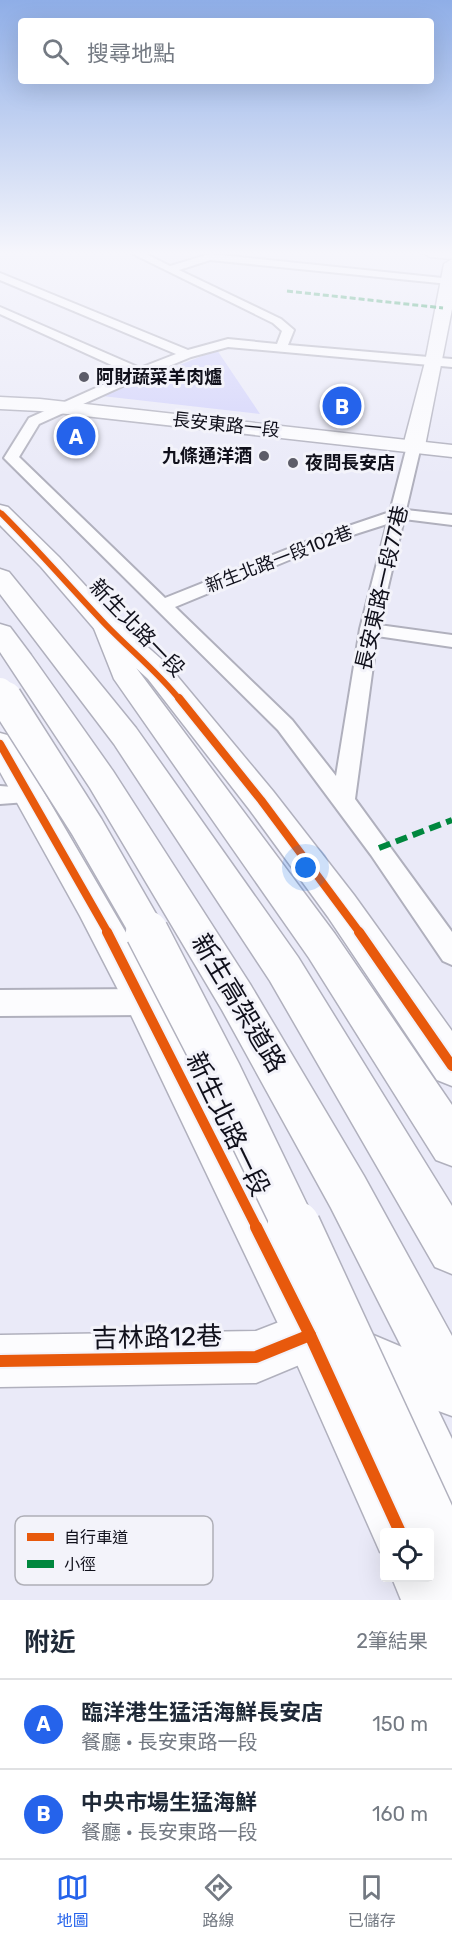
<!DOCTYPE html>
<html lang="zh-TW">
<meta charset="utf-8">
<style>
:root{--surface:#fff;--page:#f2f2f3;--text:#1f2937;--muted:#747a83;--line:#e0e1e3;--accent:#2563eb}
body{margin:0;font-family:Rubik,"Noto Sans TC",sans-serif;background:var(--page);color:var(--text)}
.controls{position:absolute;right:18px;bottom:18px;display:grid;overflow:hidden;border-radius:6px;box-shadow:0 6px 24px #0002}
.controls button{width:54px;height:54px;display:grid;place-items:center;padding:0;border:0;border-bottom:2px solid var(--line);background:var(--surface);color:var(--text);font:30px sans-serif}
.you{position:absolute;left:306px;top:868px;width:21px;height:21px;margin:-15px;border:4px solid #fff;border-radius:50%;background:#1a73e8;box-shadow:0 0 0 9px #1a73e833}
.badge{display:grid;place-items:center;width:39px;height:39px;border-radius:50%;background:var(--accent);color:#fff;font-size:20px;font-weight:700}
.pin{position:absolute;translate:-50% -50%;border:3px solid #fff;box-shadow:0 2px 6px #0006}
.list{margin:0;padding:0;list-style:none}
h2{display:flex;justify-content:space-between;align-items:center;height:78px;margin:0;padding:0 24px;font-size:26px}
h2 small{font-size:20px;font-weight:400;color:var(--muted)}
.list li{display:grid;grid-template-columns:39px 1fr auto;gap:18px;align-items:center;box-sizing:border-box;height:90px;padding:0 24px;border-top:2px solid var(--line)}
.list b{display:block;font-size:22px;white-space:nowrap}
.list p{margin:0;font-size:20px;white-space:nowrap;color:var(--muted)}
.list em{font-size:20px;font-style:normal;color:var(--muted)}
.icon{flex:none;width:33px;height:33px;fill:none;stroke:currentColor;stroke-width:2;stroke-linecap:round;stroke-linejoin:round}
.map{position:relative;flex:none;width:452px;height:1600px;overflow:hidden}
.search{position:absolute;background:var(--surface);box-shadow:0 6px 24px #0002;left:18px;right:18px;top:18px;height:66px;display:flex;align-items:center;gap:15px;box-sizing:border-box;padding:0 21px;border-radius:6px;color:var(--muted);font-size:22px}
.sheet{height:258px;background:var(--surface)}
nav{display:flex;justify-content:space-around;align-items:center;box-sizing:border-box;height:84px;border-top:2px solid var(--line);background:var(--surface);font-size:16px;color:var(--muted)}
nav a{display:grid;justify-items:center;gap:3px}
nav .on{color:var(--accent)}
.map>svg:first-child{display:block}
.green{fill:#d2d2fb}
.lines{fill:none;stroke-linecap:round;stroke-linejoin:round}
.lane-casing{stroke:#b0b0bd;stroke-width:4}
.street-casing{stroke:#b0b0bd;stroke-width:3}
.secondary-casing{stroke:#b0b0bd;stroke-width:3}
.highway-casing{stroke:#b0b0bd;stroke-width:3}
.lane{fill:#fcfcfe;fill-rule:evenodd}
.street{fill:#fcfcfe;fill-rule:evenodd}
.secondary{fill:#fcfcfe;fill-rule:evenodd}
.highway{fill:#fcfcfe;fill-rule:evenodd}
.highway-bridge-far3-casing{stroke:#b0b0bd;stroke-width:28;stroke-linecap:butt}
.highway-bridge-far2-casing{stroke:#b0b0bd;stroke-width:36;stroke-linecap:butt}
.highway-bridge-far1-casing{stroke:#b0b0bd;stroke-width:45;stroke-linecap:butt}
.highway-bridge-casing{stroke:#b0b0bd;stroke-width:56;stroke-linecap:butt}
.highway-bridge-far3{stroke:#fcfcfe;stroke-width:26}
.highway-bridge-far2{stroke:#fcfcfe;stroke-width:33}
.highway-bridge-far1{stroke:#fcfcfe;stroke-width:42}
.highway-bridge{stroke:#fcfcfe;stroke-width:53}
.quiet-far1{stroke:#00873e;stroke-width:3;stroke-dasharray:6 3;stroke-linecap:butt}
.quiet{stroke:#00873e;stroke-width:6;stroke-dasharray:12 6;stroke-linecap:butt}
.cycleway-far4-casing{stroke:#f3f3fa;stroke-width:7}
.cycleway-far3-casing{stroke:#f3f3fa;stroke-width:9}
.cycleway-far2-casing{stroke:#f3f3fa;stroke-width:11}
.cycleway-far1-casing{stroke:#f3f3fa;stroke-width:14}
.cycleway-casing{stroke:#f3f3fa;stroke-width:16}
.cycleway-far4{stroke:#e8590c;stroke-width:4.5}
.cycleway-far3{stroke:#e8590c;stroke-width:6}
.cycleway-far2{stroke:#e8590c;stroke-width:8}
.cycleway-far1{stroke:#e8590c;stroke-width:10}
.cycleway{stroke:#e8590c;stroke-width:12}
.poi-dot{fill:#5c5c68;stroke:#f3f3fa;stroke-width:2}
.labels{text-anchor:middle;stroke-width:6;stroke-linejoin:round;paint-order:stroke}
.far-poi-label{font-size:18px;font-weight:bold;fill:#10101b;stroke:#f3f3fa;text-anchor:start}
.far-street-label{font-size:18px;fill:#10101b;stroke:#f3f3fa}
.street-label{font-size:21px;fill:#10101b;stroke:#f3f3fa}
.near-street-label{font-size:26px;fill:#10101b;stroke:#f3f3fa}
.key{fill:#f3f3fa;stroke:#afafb7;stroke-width:1.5}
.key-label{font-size:16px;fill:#10101b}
</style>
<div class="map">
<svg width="452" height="1600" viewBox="0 0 452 1600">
<rect width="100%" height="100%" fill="#eaeaf8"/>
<polygon class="green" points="217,350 260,414 102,396"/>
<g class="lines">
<defs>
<g id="lane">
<path d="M131 253H144L170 266 210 254 452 279V283L449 284 210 260 179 270 281 319 294 330 288 345 452 359V367L228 347 191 357 145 376 39 424 19 457 165 598 328 533 390 512 407 446 414 442 419 443 421 446 406 510 452 515V525L404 519 379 625 452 635V647L377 636 355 799 452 932V965L443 961 371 855 278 730 4 458 29 418 129 373 0 314V307L140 368 176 354 0 280V273L188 350 228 339 277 344 282 331 273 323ZM387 524 360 629 336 776 292 720 175 607 340 539Z"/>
<polygon points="0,786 40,789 43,795 40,801 0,804"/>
<polygon points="145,989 155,993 159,1002 155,1011 145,1015 0,1016 0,990"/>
</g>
<g id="street">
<polygon points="452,259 452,309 425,446 421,450 407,450 403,446 425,362 444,264"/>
<polygon points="310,1310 328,1317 335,1335 328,1353 256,1383 0,1387 0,1335 256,1331"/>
</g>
<g id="secondary">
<polygon points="423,253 452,253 452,259 430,257"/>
<polygon points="0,397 40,399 452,445 452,457 40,411 0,409"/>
<polygon points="0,505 8,507 59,557 117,620 168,665 273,791 354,895 452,1031 452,1086 437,1080 328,917 249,809 148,679 97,632 41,567 0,525"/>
<polygon points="0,733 11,736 159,989 333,1328 345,1323 409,1350 452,1439 452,1529 432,1521 373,1386 358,1380 429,1532 384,1532 384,1554 380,1552 292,1353 131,1015 80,916 0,772"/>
<polygon points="430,1552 442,1557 452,1579 452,1600 401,1600 392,1578 430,1578"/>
</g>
<g id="highway">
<polygon points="0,569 9,572 136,728 298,957 452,1206 452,1274 435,1267 270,981 114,744 0,594"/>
<polygon points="107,617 117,620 137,669 335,934 452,1105 452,1166 436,1160 309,958 114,679 93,626 97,620"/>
<polygon points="0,624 10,627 31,655 113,771 250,984 364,1176 452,1336 452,1416 433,1409 331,1208 222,1010 90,788 0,652"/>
</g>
</defs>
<use href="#lane" class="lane-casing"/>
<use href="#street" class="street-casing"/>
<use href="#secondary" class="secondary-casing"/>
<use href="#highway" class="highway-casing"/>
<use href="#lane" class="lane"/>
<use href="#street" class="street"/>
<use href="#secondary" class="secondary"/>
<use href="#highway" class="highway"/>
<defs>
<polyline id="highway-bridge-far3" points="0,691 6,700"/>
<polyline id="highway-bridge-far2" points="5,698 87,827 148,933"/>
<polyline id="highway-bridge-far1" points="147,932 220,1073 295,1228"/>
<polyline id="highway-bridge" points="294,1227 452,1569"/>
</defs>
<use href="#highway-bridge-far3" class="highway-bridge-far3-casing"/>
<use href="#highway-bridge-far2" class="highway-bridge-far2-casing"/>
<use href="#highway-bridge-far1" class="highway-bridge-far1-casing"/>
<use href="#highway-bridge" class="highway-bridge-casing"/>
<use href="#highway-bridge-far3" class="highway-bridge-far3"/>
<use href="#highway-bridge-far2" class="highway-bridge-far2"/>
<use href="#highway-bridge-far1" class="highway-bridge-far1"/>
<use href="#highway-bridge" class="highway-bridge"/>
<polyline class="quiet-far1" points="287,291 443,308"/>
<polyline class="quiet" points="379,848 452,820"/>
<defs>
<polyline id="cycleway-far4" points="0,512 3,515"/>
<path id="cycleway-far3" d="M2 514C38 550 71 588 106 625 131 651 157 671 180 700"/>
<g id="cycleway-far2">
<polyline points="179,698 261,800 360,933"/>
<polyline points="0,744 108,933"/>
</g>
<g id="cycleway-far1">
<polyline points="107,932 257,1228"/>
<polyline points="359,932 452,1066"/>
</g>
<g id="cycleway">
<polyline points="256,1227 310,1335 400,1532"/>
<polyline points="0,1361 256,1357 310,1335"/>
</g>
</defs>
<use href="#cycleway-far4" class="cycleway-far4-casing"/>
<use href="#cycleway-far3" class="cycleway-far3-casing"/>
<use href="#cycleway-far2" class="cycleway-far2-casing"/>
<use href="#cycleway-far1" class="cycleway-far1-casing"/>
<use href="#cycleway" class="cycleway-casing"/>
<use href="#cycleway-far4" class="cycleway-far4"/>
<use href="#cycleway-far3" class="cycleway-far3"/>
<use href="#cycleway-far2" class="cycleway-far2"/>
<use href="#cycleway-far1" class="cycleway-far1"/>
<use href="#cycleway" class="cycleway"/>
</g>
<linearGradient id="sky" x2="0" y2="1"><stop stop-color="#8faee7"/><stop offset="0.53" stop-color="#f6f6fc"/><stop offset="1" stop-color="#f6f6fc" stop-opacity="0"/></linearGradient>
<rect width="452" height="477" fill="url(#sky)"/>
<g class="poi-dot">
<circle cx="84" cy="377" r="6"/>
<circle cx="264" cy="456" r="6"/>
<circle cx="293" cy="463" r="6"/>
</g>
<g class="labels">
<g class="far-poi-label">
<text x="96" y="383">阿財蔬菜羊肉爐</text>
<text x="252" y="462" text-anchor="end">九條通洋酒</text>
<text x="305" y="469">夜問長安店</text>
</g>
<g class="far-street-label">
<text transform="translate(226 425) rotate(6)" y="6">長安東路一段</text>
<text transform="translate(279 559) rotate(-21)" y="6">新生北路一段102巷</text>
</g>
<g class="street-label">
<text transform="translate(382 588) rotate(-77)" y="7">長安東路一段77巷</text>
<text transform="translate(137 628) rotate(46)" y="7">新生北路一段</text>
</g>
<g class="near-street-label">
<text transform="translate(239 1003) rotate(59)" y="9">新生高架道路</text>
<text transform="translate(228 1124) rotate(64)" y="9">新生北路一段</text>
<text transform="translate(157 1337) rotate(-1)" y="9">吉林路12巷</text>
</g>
</g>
<rect x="15" y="1516" width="198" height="69" rx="9" class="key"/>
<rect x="27" y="1533" width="27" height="8" fill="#e8590c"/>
<rect x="27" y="1560" width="27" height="8" fill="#00873e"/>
<g class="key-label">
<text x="64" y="1543">自行車道</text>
<text x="64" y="1570">小徑</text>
</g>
</svg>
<div class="controls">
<button><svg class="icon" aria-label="locate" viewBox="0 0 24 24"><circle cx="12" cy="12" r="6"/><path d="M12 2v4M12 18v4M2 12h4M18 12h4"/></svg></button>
</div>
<div class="you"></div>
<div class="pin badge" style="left:76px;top:436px">A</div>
<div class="pin badge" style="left:342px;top:406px">B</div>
<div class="search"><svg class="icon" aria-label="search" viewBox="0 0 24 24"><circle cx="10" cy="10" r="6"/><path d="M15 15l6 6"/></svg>搜尋地點</div>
</div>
<section class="sheet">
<h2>附近<small>2筆結果</small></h2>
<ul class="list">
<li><span class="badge">A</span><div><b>臨洋港生猛活海鮮長安店</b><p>餐廳 · 長安東路一段</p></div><em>150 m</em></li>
<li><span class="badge">B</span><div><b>中央市場生猛海鮮</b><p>餐廳 · 長安東路一段</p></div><em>160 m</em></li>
</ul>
</section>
<nav>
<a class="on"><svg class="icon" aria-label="map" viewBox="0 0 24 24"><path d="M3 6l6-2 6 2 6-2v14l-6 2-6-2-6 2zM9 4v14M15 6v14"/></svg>地圖</a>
<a><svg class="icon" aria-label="directions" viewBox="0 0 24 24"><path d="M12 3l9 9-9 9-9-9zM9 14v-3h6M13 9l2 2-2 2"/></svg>路線</a>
<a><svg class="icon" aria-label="saved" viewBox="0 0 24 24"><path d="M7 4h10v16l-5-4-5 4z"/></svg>已儲存</a>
</nav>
